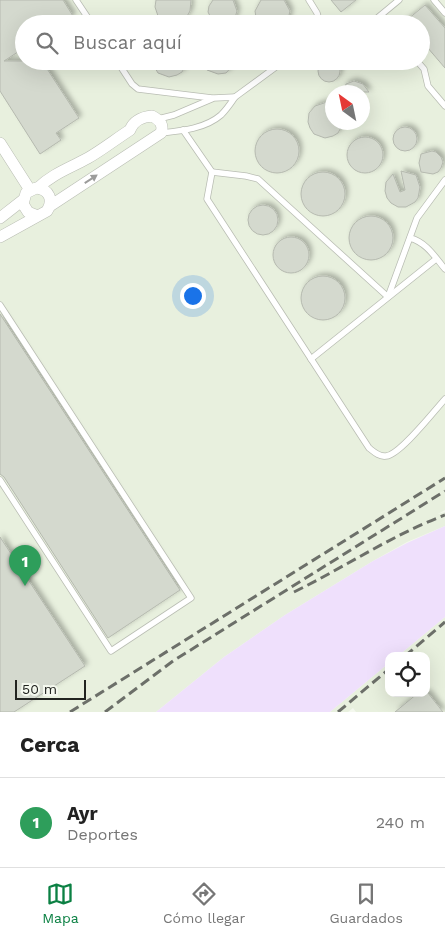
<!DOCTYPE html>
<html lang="es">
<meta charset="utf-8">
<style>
:root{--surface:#fff;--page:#f2f2f2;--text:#222;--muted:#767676;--line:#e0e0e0;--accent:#0b8043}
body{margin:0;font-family:"Work Sans",sans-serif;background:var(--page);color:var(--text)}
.controls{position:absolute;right:15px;bottom:15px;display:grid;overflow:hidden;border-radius:10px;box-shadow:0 5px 20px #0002}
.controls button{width:45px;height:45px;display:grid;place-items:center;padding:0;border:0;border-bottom:1px solid var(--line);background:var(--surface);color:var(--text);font:25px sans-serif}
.compass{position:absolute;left:325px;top:85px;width:45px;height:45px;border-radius:50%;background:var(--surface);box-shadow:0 5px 20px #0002;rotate:327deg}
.scale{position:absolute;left:15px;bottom:12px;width:71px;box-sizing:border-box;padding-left:5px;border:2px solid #222420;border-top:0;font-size:14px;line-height:18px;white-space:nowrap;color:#222420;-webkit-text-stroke:4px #f4f8ee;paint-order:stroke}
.you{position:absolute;left:192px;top:295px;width:18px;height:18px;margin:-12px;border:4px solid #fff;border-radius:50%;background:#1a73e8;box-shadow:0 0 0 8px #1a73e833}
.badge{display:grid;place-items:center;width:32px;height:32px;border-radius:50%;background:var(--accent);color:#fff;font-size:16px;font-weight:700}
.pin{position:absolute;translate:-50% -41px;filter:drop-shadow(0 1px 2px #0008)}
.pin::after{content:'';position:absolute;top:26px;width:18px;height:15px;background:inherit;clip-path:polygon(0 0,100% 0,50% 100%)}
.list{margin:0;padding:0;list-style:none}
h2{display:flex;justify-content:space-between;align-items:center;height:65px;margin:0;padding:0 20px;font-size:21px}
h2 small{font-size:16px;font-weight:400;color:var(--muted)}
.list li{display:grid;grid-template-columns:32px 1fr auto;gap:15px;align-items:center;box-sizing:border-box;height:90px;padding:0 20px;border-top:1px solid var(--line)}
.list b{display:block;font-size:19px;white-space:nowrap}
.list p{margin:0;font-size:16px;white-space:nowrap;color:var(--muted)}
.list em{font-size:16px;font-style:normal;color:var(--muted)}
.icon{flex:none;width:28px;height:28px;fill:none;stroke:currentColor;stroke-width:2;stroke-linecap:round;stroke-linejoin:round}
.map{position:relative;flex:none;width:445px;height:712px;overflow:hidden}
.search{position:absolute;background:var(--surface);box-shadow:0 5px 20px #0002;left:15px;right:15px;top:15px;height:55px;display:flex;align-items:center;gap:12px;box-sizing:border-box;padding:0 18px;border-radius:28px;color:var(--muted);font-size:19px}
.sheet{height:155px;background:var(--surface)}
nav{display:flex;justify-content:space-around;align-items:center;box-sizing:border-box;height:70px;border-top:1px solid var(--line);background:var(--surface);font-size:14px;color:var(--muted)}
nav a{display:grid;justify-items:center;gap:2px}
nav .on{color:var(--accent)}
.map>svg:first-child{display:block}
.built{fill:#e8f0de;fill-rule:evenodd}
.green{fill:#efe0fc}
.building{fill:#d4d9ce;stroke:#b5b9af;filter:url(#shadow)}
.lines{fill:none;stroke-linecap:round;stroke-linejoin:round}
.service-casing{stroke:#b9bdb3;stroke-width:7}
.minor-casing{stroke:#b9bdb3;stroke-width:12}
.service{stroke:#fff;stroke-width:5.5}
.minor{stroke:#fff;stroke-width:11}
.rail{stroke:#6c6f69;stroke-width:3;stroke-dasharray:10 5;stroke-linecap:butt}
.oneway{fill:#9c9c9b}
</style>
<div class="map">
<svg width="445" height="712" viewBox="0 0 445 712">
<defs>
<filter id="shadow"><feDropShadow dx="3" dy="-3" stdDeviation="2.5" flood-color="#0004"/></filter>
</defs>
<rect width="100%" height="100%" fill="#f4f8ee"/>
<g class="built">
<path d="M0 0H445V510L438 514 445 512V526L407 542 373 561 285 615 224 657 156 712H0ZM24 24H421V61H24ZM332 92H362V122H332Z"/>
<polygon points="445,617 445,712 356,712 353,708 348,712 330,712 389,663 389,693 426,693 426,656 398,656"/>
</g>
<polygon class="green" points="445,526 445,617 398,656 389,656 389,663 330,712 156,712 224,657 285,615 373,561 407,543"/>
<g class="building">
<polygon points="0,0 63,0 73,16 61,24 24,24 24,48 4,61 42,61 79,118 56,133 61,140 40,154 0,91"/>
<polygon points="156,0 191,0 190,11 186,18 181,22 169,23 158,16 155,7"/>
<polygon points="213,0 233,0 237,11 234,21 229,24 213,22 208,12 209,6"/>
<polygon points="261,0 284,0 290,11 287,24 257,24 255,11"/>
<polygon points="331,0 356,0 341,12"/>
<polygon points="425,5 445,28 445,68 421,40 421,24 402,24"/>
<circle cx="329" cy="71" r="11"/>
<polygon points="151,61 188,61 182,72 177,75 169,77 158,73"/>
<polygon points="200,61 237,61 226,73 218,74 207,70"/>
<polygon points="354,81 363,84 369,92 343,92 346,84"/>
<polygon points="327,102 332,103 332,122 344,122 338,133 333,136 325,138 314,134 310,128 308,122 309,113 315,106"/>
<circle cx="405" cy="139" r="12"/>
<circle cx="277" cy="151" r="22"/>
<circle cx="365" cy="155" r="18"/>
<polygon points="432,151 436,152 441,157 443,162 441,168 438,172 433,174 421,172 419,163 421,154"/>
<polygon points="401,171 416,175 420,187 418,198 415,202 406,207 398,207 391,203 387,198 385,191 386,182 393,174 400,192 405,190"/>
<circle cx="323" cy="194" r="22"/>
<circle cx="263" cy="220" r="15"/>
<circle cx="371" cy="238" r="22"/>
<circle cx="291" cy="255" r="18"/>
<circle cx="323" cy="298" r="22"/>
<polygon points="0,314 180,590 108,638 4,477 0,474"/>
<polygon points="0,537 85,666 14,712 0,712"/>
<polygon points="418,693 428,693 443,712 395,712"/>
</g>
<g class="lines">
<defs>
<g id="service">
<polyline points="76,0 92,24"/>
<polyline points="309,0 317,13 320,24"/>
<polyline points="434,0 445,13"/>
<polyline points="370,24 399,0"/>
<polyline points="377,24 381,24"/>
<polyline points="117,61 132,84 138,89 212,98"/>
<polyline points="417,61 424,69 428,86 445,106"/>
<polyline points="235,97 284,61"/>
<path d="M158 119 174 115 214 98 235 97C231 103 226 110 221 115 205 129 180 131 161 133"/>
<path d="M183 130 212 172 207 199 369 448C374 452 379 457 386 456 400 455 434 411 445 399"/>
<polyline points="212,172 246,176 258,179 388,297 417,218 445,180"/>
<path d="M410 238C426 242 435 257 445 269"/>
<polyline points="0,305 191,598 111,651 0,480"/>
<polyline points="311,359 436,259"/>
</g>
<g id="minor">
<polyline points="0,143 30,190"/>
<path d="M38 188C52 174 70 168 88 158 102 150 116 139 130 130 134 120 142 117 152 116 160 120 164 125 161 133L50 206"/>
<polyline points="0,218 23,200"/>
<path d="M0 237 47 211C54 200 49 189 36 188L26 193 23 204 28 212 38 216"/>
</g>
</defs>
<use href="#service" class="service-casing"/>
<use href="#minor" class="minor-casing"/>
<use href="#service" class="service"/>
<use href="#minor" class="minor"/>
<g class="rail">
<path d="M294 592C345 567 392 535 445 515"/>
<polyline points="405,656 445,622"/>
<polyline points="70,712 445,478"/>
<polyline points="105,712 173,661 445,491"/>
<polyline points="338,712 389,669"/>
</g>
</g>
<defs><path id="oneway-solid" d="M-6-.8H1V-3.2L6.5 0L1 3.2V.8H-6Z" transform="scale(1.25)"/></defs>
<use class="oneway" href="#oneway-solid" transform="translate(91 179) rotate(-33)"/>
</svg>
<div class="controls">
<button><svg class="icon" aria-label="locate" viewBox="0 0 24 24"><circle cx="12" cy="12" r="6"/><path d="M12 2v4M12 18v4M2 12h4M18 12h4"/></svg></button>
</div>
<svg class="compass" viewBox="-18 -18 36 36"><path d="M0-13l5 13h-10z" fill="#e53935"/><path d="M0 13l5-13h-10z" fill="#767676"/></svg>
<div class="scale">50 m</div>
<div class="you"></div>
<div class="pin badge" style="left:25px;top:586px;background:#2e9e5b">1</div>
<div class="search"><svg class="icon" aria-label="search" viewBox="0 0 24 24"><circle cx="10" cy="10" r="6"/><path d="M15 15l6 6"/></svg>Buscar aquí</div>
</div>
<section class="sheet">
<h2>Cerca<small></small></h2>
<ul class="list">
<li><span class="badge" style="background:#2e9e5b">1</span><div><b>Ayr</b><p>Deportes</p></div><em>240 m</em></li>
</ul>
</section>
<nav>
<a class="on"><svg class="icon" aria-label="map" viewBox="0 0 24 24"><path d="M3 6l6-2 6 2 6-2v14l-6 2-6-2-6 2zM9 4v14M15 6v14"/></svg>Mapa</a>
<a><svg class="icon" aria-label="directions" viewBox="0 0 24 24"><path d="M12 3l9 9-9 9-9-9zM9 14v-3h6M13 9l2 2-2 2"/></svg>Cómo llegar</a>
<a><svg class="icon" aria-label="saved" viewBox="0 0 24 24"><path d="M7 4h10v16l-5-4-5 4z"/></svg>Guardados</a>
</nav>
